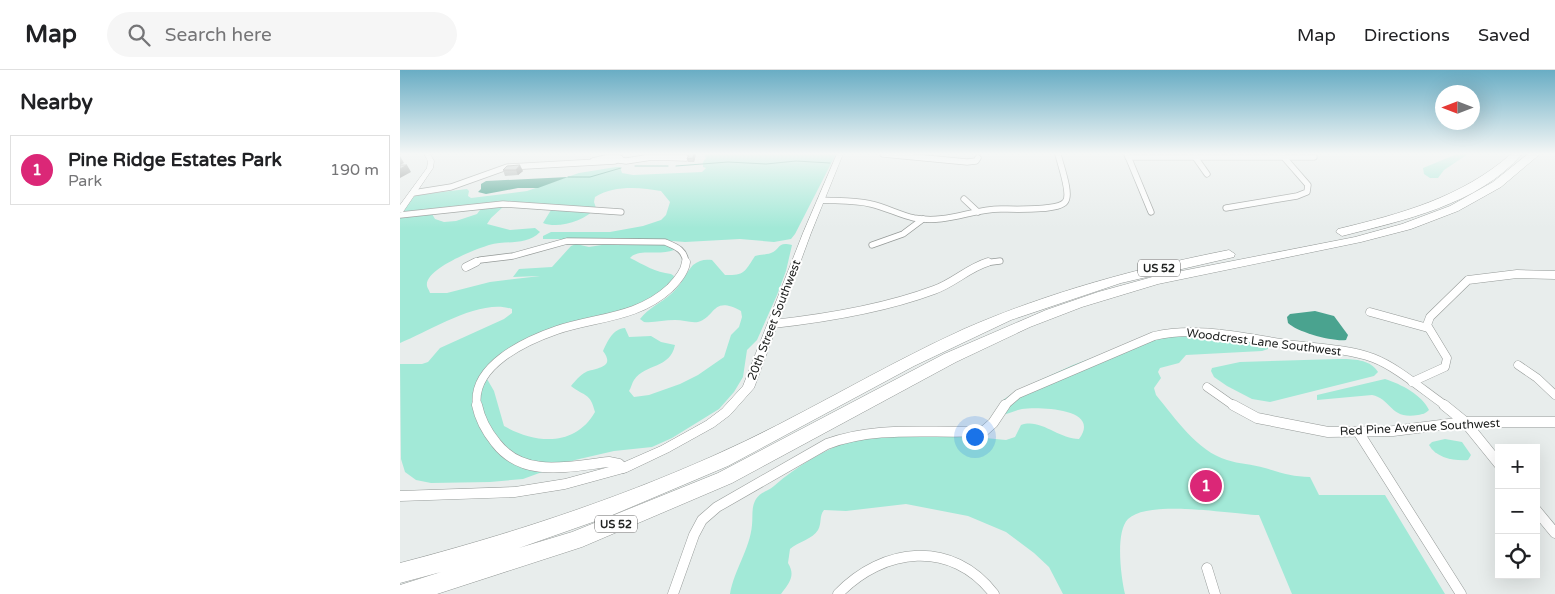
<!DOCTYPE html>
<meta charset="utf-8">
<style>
:root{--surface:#fff;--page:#f6f6f6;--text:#202124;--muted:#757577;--line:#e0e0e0;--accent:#db2777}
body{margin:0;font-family:"Varela Round",sans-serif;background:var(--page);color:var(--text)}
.controls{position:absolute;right:15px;bottom:15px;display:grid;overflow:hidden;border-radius:0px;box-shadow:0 5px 20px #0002}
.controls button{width:45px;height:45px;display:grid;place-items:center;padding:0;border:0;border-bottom:1px solid var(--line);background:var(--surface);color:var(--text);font:25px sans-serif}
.compass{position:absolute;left:1035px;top:15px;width:45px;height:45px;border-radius:50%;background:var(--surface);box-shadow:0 5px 20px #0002;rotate:270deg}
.you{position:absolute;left:574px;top:366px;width:18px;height:18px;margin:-12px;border:4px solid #fff;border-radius:50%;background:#1a73e8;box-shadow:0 0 0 8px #1a73e833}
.badge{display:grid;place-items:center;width:32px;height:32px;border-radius:50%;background:var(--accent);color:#fff;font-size:16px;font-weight:700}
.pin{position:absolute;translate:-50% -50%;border:2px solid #fff;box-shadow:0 1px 5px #0006}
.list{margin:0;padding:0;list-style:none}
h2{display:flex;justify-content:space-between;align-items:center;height:65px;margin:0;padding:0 20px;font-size:21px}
h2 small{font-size:16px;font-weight:400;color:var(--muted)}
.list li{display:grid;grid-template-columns:32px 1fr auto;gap:15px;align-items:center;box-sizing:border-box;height:70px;margin:0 10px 10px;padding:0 10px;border:1px solid var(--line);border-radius:0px}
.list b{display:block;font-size:19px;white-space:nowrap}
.list p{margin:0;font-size:16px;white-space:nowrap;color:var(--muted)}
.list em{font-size:16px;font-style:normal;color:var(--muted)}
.icon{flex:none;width:28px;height:28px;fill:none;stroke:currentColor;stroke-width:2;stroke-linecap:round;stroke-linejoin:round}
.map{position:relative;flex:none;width:1155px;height:524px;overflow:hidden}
header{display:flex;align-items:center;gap:30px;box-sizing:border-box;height:70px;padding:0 25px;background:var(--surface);border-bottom:1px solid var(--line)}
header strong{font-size:24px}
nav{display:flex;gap:28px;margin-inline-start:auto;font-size:18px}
.search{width:350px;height:45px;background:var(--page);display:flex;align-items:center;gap:12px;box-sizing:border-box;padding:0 18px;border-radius:28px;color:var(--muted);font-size:19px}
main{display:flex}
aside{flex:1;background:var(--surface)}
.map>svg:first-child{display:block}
.green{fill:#a2e9d7}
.water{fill:#4aa38f}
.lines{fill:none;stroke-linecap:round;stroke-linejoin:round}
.stream{stroke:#4aa38f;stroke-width:1}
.minor-far2-casing{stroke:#959a98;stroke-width:7}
.minor-far1-casing{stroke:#959a98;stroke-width:9}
.minor-casing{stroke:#959a98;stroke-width:11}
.tertiary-casing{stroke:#959a98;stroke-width:1}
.motorway-casing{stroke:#959a98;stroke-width:1}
.minor-far2{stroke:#fff;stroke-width:5.5}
.minor-far1{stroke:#fff;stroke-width:8}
.minor{stroke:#fff;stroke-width:10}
.tertiary{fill:#fff;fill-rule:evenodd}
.motorway{fill:#fff;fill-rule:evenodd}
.wall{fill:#a4a9a8}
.shaded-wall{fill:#868988}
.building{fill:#bfc4c3;stroke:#868988}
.labels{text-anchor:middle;stroke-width:4;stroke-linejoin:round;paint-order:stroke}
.shield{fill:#fff;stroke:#646564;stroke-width:1}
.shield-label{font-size:11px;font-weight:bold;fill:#212322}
.street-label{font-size:12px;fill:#212322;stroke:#fff}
</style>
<header>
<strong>Map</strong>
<div class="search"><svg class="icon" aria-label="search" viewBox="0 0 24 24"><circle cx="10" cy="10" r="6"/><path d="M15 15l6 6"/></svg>Search here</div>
<nav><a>Map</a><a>Directions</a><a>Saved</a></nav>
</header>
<main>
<aside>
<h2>Nearby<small></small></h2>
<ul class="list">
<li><span class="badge">1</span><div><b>Pine Ridge Estates Park</b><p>Park</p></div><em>190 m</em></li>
</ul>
</aside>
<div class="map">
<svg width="1155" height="524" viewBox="0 0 1155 524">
<rect width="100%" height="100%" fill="#e8edec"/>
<g class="green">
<path d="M304 84H436L395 164 391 169 374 172 340 169 285 172 247 169H143V166L151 162H210L243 156 261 150 266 145 270 132 261 121C241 117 213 115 195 127L194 132 196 138C185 151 158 159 143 153L151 140 145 135 125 133 2 143 1 142 12 128 17 125 67 119 69 121 68 126 71 128 127 121 179 103 216 97H220L222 103 233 105 302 102 306 98 303 97V92L306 88Z"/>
<polygon points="1057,84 1068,84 1044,100 1038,108 1030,108 1024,104 1023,98"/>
<path d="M83 136H104L91 148 87 154 110 160 135 158 140 162C127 176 106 170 89 175 76 179 24 199 27 216 27 217 30 222 30 223H47L90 212 140 206 113 207 119 199 152 197 171 176 176 174 189 177 214 173 259 174 275 177 274 180C260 186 238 178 230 188 244 195 255 202 271 204L274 206C261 242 172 251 140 263 125 270 98 292 83 302L94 321 104 356C136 374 175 377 195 342 190 322 185 327 171 316 175 311 180 305 186 302 196 298 216 298 203 281 208 270 213 259 225 258L229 267 251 266 261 272 275 275C270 299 246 293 234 310 232 313 231 318 229 321L234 327 249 325 280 314 298 305 324 287 331 265 339 257 342 247 341 241C312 225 316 247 298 252 290 253 283 250 275 250 264 250 254 253 244 252L240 249C248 238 261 233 271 224 281 216 285 204 293 195 299 190 305 189 312 190L325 205C345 206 345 201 355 186 360 184 366 185 371 183 381 179 377 171 392 175L386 201 377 225 357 270 347 280 343 307 334 322 319 339 272 368 252 377 214 381 175 390 123 409 90 412 31 413 16 410 5 402 1 389 0 294H22L28 292 40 278 104 249 112 243V239C80 228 30 261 0 273V148L31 142 35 149 44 152 56 151 77 144Z"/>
<path d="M780 264H800L860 273 868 276V279L862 281 786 285 779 293 760 298 758 302 761 308 754 318 756 325C775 348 797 381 827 390 839 394 852 394 865 398 881 403 893 407 910 407L919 425H985L1045 524H892L859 445C831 444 748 429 728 449 715 462 721 507 725 524H663L649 497 634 483 606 462 568 446 506 434 446 441 424 440C419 446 422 453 418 460 413 469 398 472 390 479L388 493C396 506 389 513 381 524H330C334 500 350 479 352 455 353 446 351 437 356 429 361 422 368 421 374 416 398 395 426 379 456 368L554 365 606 370 615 367 621 355C641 348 658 369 679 369 702 338 639 337 622 339 616 340 610 343 603 345L598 337 603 330 616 321 673 295 734 272Z"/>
<path d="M938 289C953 289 970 289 978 302L974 306 870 332 852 329 827 316 814 307 811 301 812 298 840 292Z"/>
<path d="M985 309C1001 314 1022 325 1029 340 1025 344 1023 344 1018 345 990 350 992 329 972 325L917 330V325Z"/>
<path d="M1045 369 1062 372 1071 385 1068 390C1054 391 1036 388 1029 375L1032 372Z"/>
</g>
<g class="water">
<polygon points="168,107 138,118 118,118 86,124 78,122 81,119 81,114 86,111"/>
<path d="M915 241 934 246 948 265 946 270C933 272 897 262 888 253L887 247 890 244Z"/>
</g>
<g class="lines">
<g class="stream">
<polyline points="235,96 268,96"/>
<polyline points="276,96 328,92 366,94 396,91 430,93"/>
<polyline points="168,107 190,107 221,98"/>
</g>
<defs>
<g id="minor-far2">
<polyline points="483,84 567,92 576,91 578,88"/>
<polyline points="727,84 751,142"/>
<polyline points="728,87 914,87"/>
<polyline points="795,87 807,104"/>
<polyline points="218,90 226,91 252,87 286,88"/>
<polyline points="13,123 51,117 107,97 215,91 220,88 210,87 193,91"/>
<polyline points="564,129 578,142"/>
<path d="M421 130C437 131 455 130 471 134 485 137 500 145 514 148 548 154 571 139 601 139 614 139 658 141 665 132 672 125 660 94 658 84"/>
<polyline points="826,138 897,126 907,122 908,115 881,84"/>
<polyline points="0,145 103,134 221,142"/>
<polyline points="472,175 503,164 523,149"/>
<path d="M73 193 80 190 113 186 167 171 265 172C277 177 285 180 286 193"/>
<polyline points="584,193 600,191"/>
</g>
<g id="minor-far1">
<polyline points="66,197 76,192"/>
<polyline points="970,242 1028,258"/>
<path d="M373 254C427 248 483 239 534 220 554 213 568 198 588 192"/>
<polyline points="1118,295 1137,308 1155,325"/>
<polyline points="1012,312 1045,297 1047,288 1027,255 1030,247 1068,210 1117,204 1155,205"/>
<polyline points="807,317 834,336"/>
<path d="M77 336C71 296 125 271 157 260 196 247 238 248 270 218 277 211 285 202 286 192"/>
<path d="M604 336 618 324 754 266C799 255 849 269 894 275 919 278 948 279 973 288 997 297 1024 321 1046 336"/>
</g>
<g id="minor">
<path d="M77 335C80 350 87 362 96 373 124 409 170 396 209 392L219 394 223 398"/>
<polyline points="833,335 857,348 928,362 993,361 1065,352 1155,352"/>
<polyline points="1044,335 1065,352 1099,394"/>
<polyline points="959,363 1061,524"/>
<polyline points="1136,440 1155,463"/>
<polyline points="807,498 815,524"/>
<path d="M273 524 294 465 302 450 317 437 427 374C478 355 531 364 584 361L593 353 605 335"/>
<path d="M438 524C483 477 552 469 594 524"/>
</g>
<g id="tertiary">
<polygon points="24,84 30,84 34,91 33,98 3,142 0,142 0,135 27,98 28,91"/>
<polygon points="437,84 443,84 411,163 354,318 330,345 314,357 269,382 227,402 165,419 115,427 0,431 0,421 115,417 165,409 220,394 261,376 306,351 322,339 343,316 403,163"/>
</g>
<g id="motorway">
<path d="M1111 84H1122C1078 135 1004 150 942 166L936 162 938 159C1000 144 1061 128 1111 84Z"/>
<path d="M1128 84H1140L1101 117 1058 141 1011 159 961 172 758 214 682 237 630 257 556 292 332 413 182 477 37 524H0V515L41 502 0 513V493C107 465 212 431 313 386 399 348 478 298 564 259 649 222 738 198 829 180L835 184 834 187 721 213 611 250 514 296 328 396 210 446 119 478 172 462 318 403 544 284 646 240 698 222 756 206 955 167 1002 154 1050 136 1093 112Z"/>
</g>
</defs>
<use href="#minor-far2" class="minor-far2-casing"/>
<use href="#minor-far1" class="minor-far1-casing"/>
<use href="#minor" class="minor-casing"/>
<use href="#tertiary" class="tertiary-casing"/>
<use href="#motorway" class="motorway-casing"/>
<use href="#minor-far2" class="minor-far2"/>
<use href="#minor-far1" class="minor-far1"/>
<use href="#minor" class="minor"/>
<use href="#tertiary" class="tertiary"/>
<use href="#motorway" class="motorway"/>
</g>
<g class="wall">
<polygon points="287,84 296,84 294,92 288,92 287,89 289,86"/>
<polygon points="107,96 123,101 118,105 105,106 103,100"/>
</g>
<g class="shaded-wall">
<polygon points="294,84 296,84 294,92 293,88"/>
<polygon points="0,86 4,93 0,95"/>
<polygon points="7,95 11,102 0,108 0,99"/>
<polygon points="120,95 123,101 118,105 116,100"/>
</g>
<g class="building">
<polygon points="289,84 294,84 293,88 287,89"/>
<polygon points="0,95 7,95 0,99"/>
<polygon points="120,95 116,100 103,100 107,96"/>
</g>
<linearGradient id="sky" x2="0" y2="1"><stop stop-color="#69adc4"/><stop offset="0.53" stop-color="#f5f7f6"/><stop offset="1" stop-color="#f5f7f6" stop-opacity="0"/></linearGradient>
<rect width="1155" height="158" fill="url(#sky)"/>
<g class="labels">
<g class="shield">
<rect x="738" y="189.5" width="42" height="17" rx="4"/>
<rect x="195" y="445.5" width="42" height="17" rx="4"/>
</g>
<g class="shield-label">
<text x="759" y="202">US 52</text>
<text x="216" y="458">US 52</text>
</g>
<g class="street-label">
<text transform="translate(374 250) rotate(-69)" y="4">20th Street Southwest</text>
<text transform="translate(864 272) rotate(7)" y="4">Woodcrest Lane Southwest</text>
<text transform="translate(1020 357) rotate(-3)" y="4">Red Pine Avenue Southwest</text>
</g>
</g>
</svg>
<div class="controls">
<button>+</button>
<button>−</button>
<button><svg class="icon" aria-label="locate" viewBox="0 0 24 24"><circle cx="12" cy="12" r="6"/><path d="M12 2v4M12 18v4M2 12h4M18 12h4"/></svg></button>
</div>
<svg class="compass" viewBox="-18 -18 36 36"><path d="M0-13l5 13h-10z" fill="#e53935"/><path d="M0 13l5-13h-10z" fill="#757577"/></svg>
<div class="you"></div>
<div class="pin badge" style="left:806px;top:416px">1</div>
</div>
</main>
